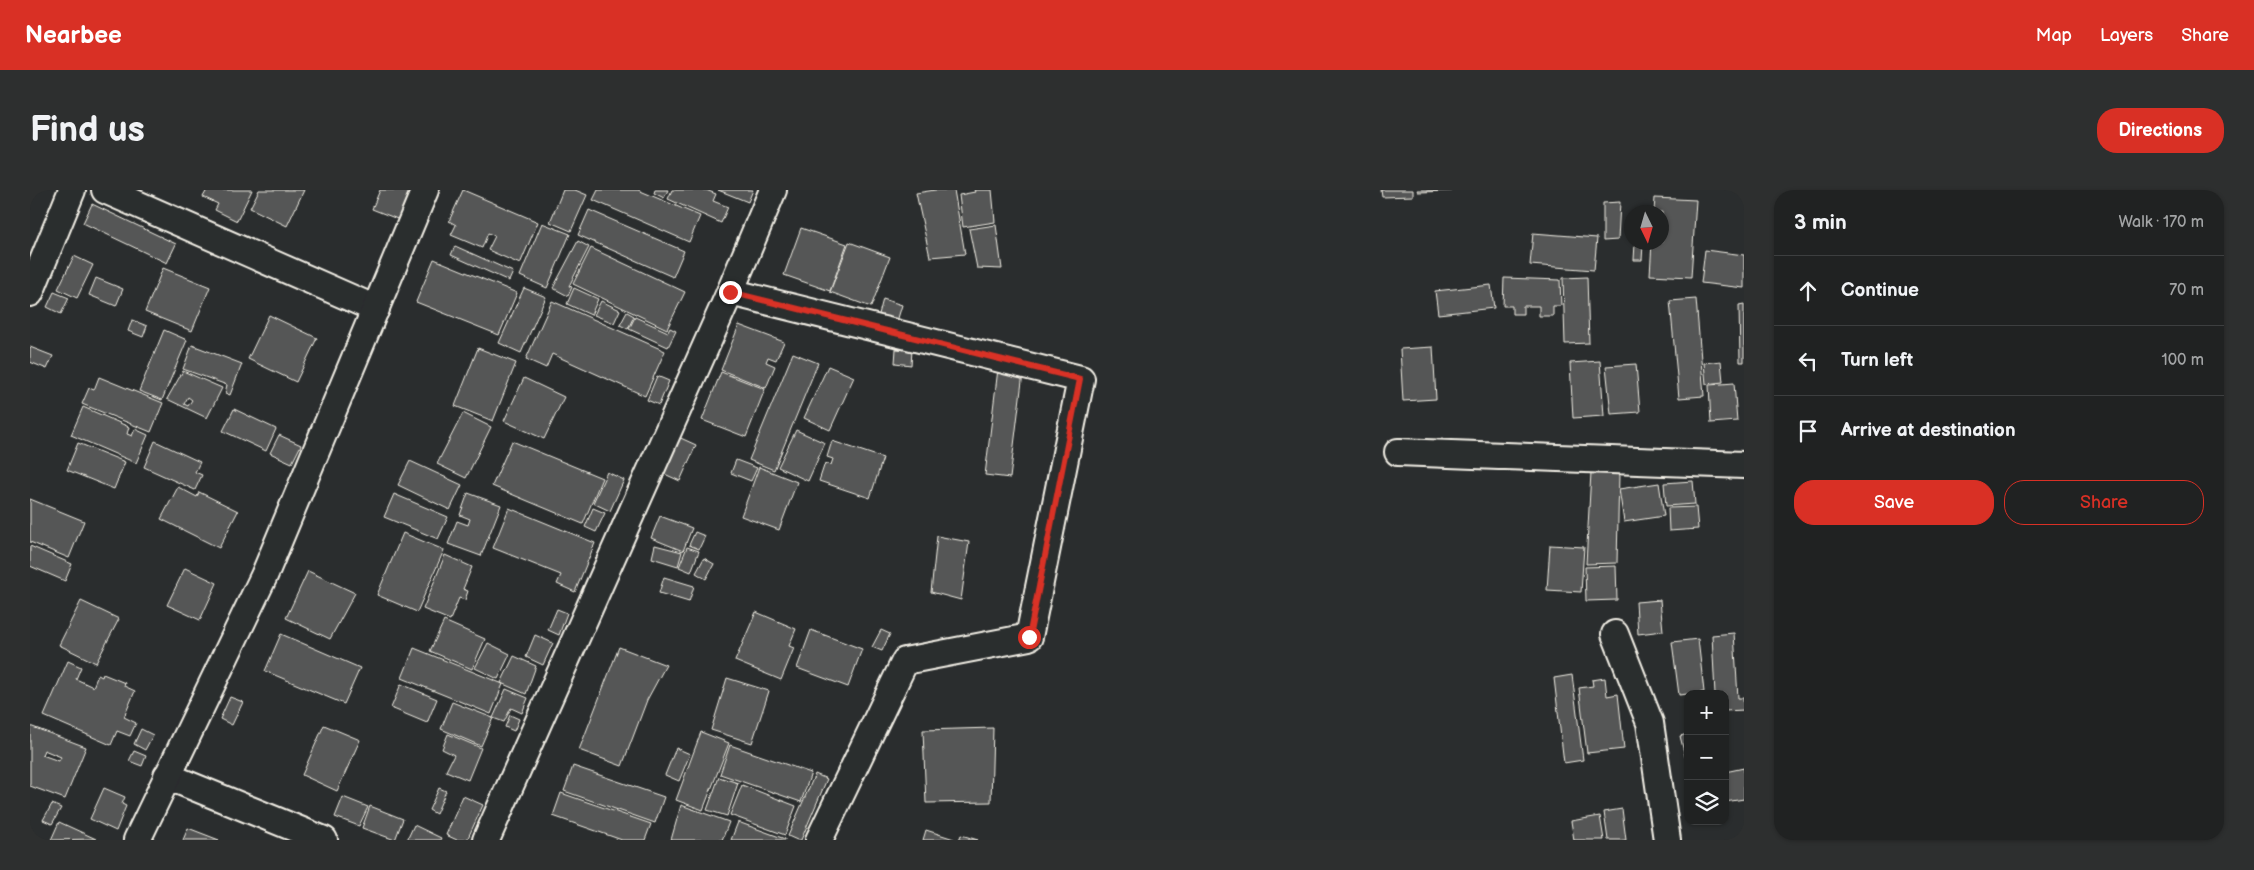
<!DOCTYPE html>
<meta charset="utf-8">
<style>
:root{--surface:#202222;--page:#2d2f2f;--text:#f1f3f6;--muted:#a2a4a5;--line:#3d3f40;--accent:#d93025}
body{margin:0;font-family:"Balsamiq Sans",sans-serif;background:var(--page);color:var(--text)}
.controls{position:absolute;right:15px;bottom:15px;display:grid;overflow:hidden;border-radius:10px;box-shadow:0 1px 4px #0004}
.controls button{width:45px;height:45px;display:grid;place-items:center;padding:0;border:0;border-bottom:1px solid var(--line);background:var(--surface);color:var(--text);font:25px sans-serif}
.compass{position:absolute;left:1594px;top:15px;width:45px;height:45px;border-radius:50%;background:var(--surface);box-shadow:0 1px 4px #0004;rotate:175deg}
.stop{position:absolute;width:15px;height:15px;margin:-11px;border:4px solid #d93025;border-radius:50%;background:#fff}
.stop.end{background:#d93025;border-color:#fff;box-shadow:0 1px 5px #0008}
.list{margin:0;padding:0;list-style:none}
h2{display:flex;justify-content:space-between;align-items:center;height:65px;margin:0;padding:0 20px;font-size:21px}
h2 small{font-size:16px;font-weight:400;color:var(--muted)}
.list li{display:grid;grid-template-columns:32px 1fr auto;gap:15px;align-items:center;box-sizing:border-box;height:70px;padding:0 20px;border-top:1px solid var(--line)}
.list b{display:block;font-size:19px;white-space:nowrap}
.list em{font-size:16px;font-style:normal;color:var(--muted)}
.actions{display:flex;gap:10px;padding:15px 20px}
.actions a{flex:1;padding:11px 0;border:1px solid var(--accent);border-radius:20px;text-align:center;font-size:18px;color:var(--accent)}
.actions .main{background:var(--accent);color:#fff}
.icon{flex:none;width:28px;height:28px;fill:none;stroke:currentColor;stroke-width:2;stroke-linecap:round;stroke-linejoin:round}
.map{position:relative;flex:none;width:1714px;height:650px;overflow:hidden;border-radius:20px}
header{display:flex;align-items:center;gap:30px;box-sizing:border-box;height:70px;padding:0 25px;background:var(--accent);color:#fff}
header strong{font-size:24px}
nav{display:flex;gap:28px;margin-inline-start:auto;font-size:18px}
.intro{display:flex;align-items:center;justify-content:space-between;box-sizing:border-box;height:120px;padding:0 30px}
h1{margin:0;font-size:35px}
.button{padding:12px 22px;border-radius:20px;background:var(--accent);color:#fff;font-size:18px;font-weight:700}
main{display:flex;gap:30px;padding:0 30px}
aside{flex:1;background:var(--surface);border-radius:20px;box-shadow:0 1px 4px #0004}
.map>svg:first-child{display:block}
.building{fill:#555756;stroke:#f4f1e8;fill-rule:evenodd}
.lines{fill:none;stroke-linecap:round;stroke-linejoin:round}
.minor-casing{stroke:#f4f1e8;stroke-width:30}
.minor{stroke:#2a2d2e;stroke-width:26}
.route{stroke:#d93025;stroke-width:6}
</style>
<header>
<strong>Nearbee</strong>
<nav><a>Map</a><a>Layers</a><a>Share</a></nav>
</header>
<div class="intro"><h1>Find us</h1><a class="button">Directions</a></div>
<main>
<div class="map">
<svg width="1714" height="650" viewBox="0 0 1714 650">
<rect width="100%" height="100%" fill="#2a2d2e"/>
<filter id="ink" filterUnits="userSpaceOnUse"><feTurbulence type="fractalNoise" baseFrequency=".02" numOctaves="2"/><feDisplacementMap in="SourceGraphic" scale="10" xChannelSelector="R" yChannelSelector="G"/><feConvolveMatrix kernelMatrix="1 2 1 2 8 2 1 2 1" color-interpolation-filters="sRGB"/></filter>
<g filter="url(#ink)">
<g class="building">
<polygon points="177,0 222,0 207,31 185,20 188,14 173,7"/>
<polygon points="229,0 274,0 257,36 220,18"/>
<polygon points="350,0 383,0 370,30 342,19"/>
<polygon points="433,0 508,32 490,74 458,60 465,46 458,43 452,58 421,45 426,35 419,31"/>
<polygon points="533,0 545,0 557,5 541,41 520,32"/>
<polygon points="568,0 608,0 670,26 659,52 563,10"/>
<polygon points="625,0 638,0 634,8 624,3"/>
<polygon points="642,0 676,0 686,4 683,11 698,17 691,33 638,9"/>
<polygon points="688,0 723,0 718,12"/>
<polygon points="905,0 924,0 935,64 900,67 886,3"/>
<polygon points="944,0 962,0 965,32 933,37 929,5 945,2"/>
<polygon points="1351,0 1383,0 1383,6 1352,7"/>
<polygon points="1387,0 1422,0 1422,1 1388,2"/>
<polygon points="1625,8 1666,10 1661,87 1620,85 1622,52 1632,52 1632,22 1624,22"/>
<polygon points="1590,12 1588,50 1573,51 1573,13"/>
<polygon points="62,14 146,54 137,73 53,33"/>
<polygon points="559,20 654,61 643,87 548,45"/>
<polygon points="512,33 540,44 517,98 490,86"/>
<polygon points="966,35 972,79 947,78 939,39"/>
<polygon points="771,38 817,54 800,101 754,85"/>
<polygon points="1503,43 1567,48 1564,80 1500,75"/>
<polygon points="548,51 559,57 539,96 542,97 538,106 523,98"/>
<polygon points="819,52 860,67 841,117 800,102"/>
<polygon points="1605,53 1613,54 1612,70 1604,70"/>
<polygon points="425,56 483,82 479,91 421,65"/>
<polygon points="561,58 655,102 637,139 543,94"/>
<polygon points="1675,60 1714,65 1714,98 1671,93"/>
<polygon points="44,66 63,75 47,108 28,99"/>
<polygon points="404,69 487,103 469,145 386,112"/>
<polygon points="133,78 180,97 162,141 115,122"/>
<polygon points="1557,87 1559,153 1535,154 1533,88"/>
<polygon points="66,88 93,99 86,116 59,105"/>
<polygon points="1474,88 1530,90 1531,116 1523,116 1523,126 1509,126 1509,116 1493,116 1493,124 1482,124 1482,116 1473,116"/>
<polygon points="1461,95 1464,118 1408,124 1405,101"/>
<polygon points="494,98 516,107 491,163 469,153"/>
<polygon points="544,98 568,109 561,125 537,114"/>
<polygon points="24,102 39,108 31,124 17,117"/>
<polygon points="853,109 872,115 865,138 847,132"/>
<polygon points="1666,109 1674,206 1649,208 1640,111"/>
<polygon points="522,111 635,161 615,206 522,164 516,178 496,169"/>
<polygon points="571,111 590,120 584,133 564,125"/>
<polygon points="1714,114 1714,172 1710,172 1709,115"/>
<polygon points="597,122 604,126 598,139 590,135"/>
<polygon points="239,125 287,148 266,192 218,169"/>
<polygon points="605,127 638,142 640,138 646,141 638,157 599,139"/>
<polygon points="102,130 117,136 113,147 98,141"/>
<polygon points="709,135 754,152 746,170 738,167 736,172 745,176 736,198 691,180"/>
<polygon points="134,140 157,150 132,210 109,201"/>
<polygon points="162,155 212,174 200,205 195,203 197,195 153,179"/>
<polygon points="0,157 23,166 17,179 0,172"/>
<polygon points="1403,157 1406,209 1373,211 1370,159"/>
<polygon points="448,158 486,173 463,231 425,216"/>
<polygon points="866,159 882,160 881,175 865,173"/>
<polygon points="763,163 788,173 744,280 719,270"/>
<polygon points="1570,171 1574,226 1543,228 1540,173"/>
<polygon points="1691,171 1693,192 1676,194 1674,173"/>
<polygon points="1606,174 1610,222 1581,224 1576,176"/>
<polygon points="798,176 824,187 800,240 774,228"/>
<polygon points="968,179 993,183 980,288 955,285"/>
<path d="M153 181 192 198 177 228 137 209ZM158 207 162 210 158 216 154 214Z"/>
<polygon points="691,182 735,199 716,247 672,230"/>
<polygon points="627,186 639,191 629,215 617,210"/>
<polygon points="69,187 133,213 121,242 52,214 59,198 64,200"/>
<polygon points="494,188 534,207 514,249 474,231"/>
<polygon points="1704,193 1707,231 1681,233 1679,195"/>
<polygon points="53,217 99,237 97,244 102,246 105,239 118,245 106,273 41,245"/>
<polygon points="204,219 246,239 236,261 193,241"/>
<polygon points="433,223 461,237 436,288 407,274"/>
<polygon points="766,240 795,253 778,291 748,277"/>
<polygon points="249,245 271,255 262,273 240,263"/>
<polygon points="644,245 666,255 650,291 628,281"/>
<polygon points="125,251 170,272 165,282 172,285 165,300 114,277"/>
<polygon points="482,251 572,288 553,334 462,296"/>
<polygon points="802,251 853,268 840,308 789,291 795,273 801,275 803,269 797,267"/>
<polygon points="48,253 95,272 84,299 37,280"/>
<polygon points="706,270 727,278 721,291 701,283"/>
<polygon points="380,271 432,295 420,320 368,295"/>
<polygon points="729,277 767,292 749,340 711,326"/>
<polygon points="577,282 594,290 580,321 563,313"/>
<polygon points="1561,282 1589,283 1587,373 1556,374"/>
<polygon points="1663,291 1665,314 1636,316 1634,293"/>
<polygon points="1629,293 1634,326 1594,332 1589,299"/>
<polygon points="148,297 167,307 169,302 208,321 189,358 131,329"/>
<polygon points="438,303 471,315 451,366 418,354 427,331 438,335 440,329 430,325"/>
<polygon points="364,304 418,327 408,349 354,327"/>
<polygon points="0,309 54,331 39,368 0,352"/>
<polygon points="1666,317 1668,339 1639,341 1638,318"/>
<polygon points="479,318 565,353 545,402 527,394 531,385 463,358"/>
<polygon points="563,318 575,323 566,342 555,337"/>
<polygon points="630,326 662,338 653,361 621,348"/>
<polygon points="665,342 675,346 669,359 659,355"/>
<polygon points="373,343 414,360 387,422 347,405"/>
<polygon points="907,346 939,352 931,410 901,402"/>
<polygon points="625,355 652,362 648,376 622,368"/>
<polygon points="1520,355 1554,357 1551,402 1517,400"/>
<polygon points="0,356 42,374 35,391 0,376"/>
<polygon points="657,357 669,361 661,382 649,377"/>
<polygon points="415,365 442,377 433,399 438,401 435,410 429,408 420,430 393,419"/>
<polygon points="674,368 684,374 676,389 666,383"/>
<polygon points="1586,376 1587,410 1556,411 1555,377"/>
<polygon points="155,378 187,393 170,430 137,415"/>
<polygon points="278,381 325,403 300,449 256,428"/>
<polygon points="634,387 664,396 659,412 629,403"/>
<polygon points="1630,410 1633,441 1608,444 1606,412"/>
<polygon points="51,411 89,429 66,473 29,455"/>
<polygon points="527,419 537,423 529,445 518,440"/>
<polygon points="726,422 766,439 759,456 764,458 751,490 705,471"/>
<polygon points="414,431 455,449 442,479 400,461"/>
<polygon points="781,440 832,459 818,497 767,478"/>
<polygon points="851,440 860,444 852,461 842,457"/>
<polygon points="1704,443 1708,508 1713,508 1714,520 1695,521 1695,504 1685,504 1682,445"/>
<polygon points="251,444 330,478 314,514 235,481"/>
<polygon points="505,445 523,453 513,475 496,467"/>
<polygon points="1668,449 1674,502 1649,505 1642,452"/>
<polygon points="458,453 480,464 468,489 445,478"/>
<polygon points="589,457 636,475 617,510 592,576 549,560"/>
<polygon points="384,458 473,494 461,524 372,488"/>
<polygon points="484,466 506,476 496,504 471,493"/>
<polygon points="38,471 51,477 46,489 63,497 68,485 72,487 73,484 95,493 94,496 105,501 94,527 106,533 100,546 87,541 81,555 14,526"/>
<polygon points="1542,485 1553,570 1534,573 1524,488"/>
<polygon points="697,488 739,501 722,553 681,540"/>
<polygon points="1575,488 1577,506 1588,504 1594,559 1557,563 1549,498 1563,496 1562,490"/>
<polygon points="371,494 407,509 397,533 361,518"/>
<polygon points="476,499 498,508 492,523 481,518 474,532 463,528"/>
<polygon points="200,507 213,512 202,535 190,529"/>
<polygon points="422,512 463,528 451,556 411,539"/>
<polygon points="480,525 489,529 484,541 475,537"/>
<polygon points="294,535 330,550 307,601 272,585"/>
<path d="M0 536 56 557 35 609 0 596ZM14 560 31 567 29 571 12 565Z"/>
<polygon points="963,538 961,612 896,613 893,540"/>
<polygon points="111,539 123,545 115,560 104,554"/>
<polygon points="671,542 699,553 673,620 646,610"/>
<polygon points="418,544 451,558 438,590 416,581 424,565 412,559"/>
<polygon points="1658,544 1658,578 1650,546"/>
<polygon points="700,555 781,583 771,612 690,584"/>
<polygon points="646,558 660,564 649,591 635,585"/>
<polygon points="104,561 116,566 112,576 99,571"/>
<polygon points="543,576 634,607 625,633 534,601"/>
<polygon points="1714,578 1714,609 1695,612 1695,582"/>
<polygon points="785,584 797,589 771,650 767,650 758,646"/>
<polygon points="689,587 708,593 697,626 677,620"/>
<polygon points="712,595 766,616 755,645 700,625"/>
<polygon points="74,598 95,607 92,614 96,616 86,641 60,629"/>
<polygon points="409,598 416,601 406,624 399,620"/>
<polygon points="531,603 621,634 615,650 592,650 523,626"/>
<polygon points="433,606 453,615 437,650 427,650 416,645"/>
<polygon points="313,607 338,617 329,636 305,627"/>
<polygon points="22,614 31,618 22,634 13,630"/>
<polygon points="651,615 699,632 692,650 641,650"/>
<polygon points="340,616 373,629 365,650 332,638"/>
<polygon points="1592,619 1596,650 1578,650 1574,622"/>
<polygon points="1570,626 1574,650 1544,650 1541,631"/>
<polygon points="29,632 66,649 21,650"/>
<polygon points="708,632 755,649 755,650 701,650"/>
<polygon points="384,635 411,648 410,650 377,650"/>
<polygon points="158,638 189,650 153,650"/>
<polygon points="896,640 924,649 923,650 893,650"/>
<polygon points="931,645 948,650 929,650"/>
</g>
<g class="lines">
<defs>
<g id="minor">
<polyline points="75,0 346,119"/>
<polyline points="700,102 1051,189 999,447 875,471 789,650"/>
<polyline points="0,103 42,0"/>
<polyline points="1469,266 1368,262 1714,275"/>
<polyline points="1585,444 1620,533 1637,650"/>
<polyline points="137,586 294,650"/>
<polyline points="107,650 234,386 395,0"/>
<polyline points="456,650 700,102 743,0"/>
</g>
</defs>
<use href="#minor" class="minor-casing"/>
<use href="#minor" class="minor"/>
</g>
</g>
<g class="lines" filter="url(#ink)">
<polyline class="route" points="700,102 1050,189 999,447"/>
</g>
</svg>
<div class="controls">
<button>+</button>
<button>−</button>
<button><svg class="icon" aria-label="layers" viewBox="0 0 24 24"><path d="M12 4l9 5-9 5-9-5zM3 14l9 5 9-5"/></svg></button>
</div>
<svg class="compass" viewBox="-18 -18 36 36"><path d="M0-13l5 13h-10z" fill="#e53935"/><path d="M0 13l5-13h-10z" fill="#a2a4a5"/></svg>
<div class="stop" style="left:999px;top:447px"></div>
<div class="stop end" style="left:700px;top:102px"></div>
</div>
<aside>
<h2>3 min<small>Walk · 170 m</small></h2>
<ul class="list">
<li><svg class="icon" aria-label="ahead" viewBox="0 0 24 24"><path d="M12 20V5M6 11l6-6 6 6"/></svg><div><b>Continue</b></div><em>70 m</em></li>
<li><svg class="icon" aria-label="left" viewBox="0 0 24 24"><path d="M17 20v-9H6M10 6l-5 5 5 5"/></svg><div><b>Turn left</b></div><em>100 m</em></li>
<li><svg class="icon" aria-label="arrive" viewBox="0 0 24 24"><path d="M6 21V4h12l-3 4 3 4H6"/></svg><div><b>Arrive at destination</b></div></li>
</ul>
<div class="actions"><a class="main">Save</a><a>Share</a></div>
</aside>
</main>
